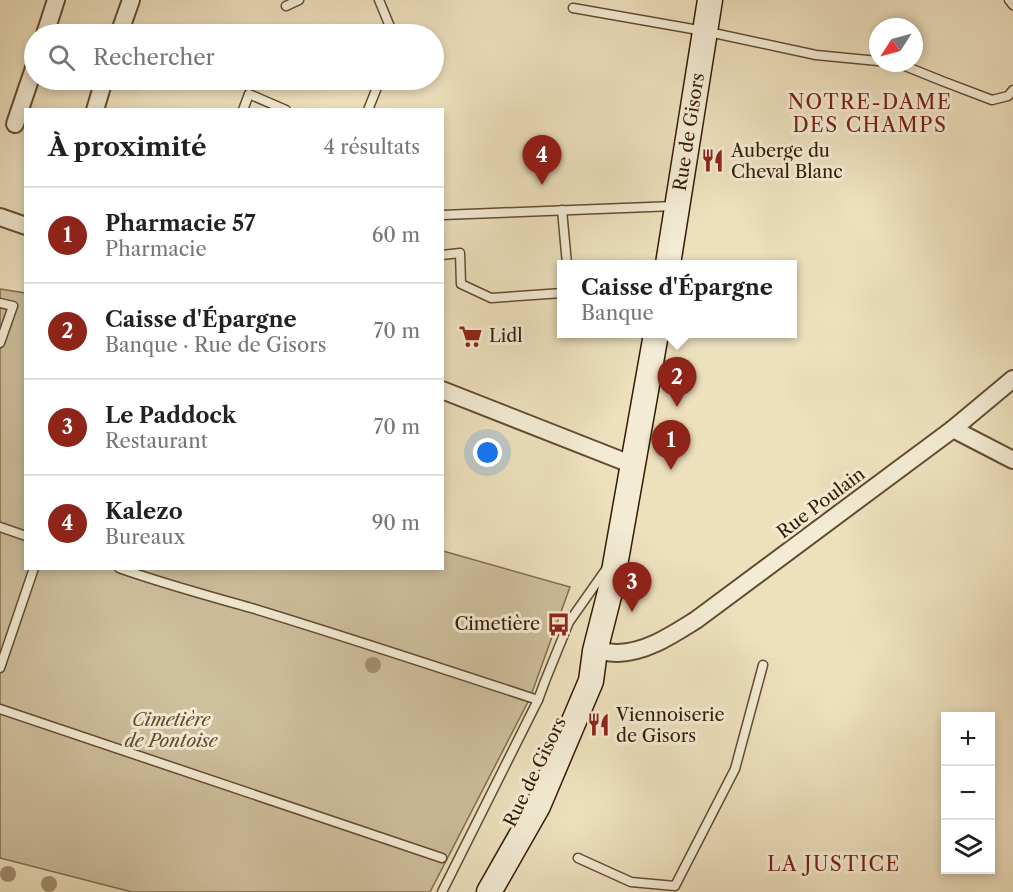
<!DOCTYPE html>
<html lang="fr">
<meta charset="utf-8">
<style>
:root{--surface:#fff;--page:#f6f6f6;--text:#222;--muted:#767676;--line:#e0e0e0;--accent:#8f2418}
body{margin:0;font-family:"Libre Caslon Text",serif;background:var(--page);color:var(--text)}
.controls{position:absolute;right:18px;bottom:18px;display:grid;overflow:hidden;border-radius:0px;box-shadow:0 3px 9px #0003}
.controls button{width:54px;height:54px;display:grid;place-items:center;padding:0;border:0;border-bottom:2px solid var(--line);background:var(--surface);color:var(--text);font:30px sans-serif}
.compass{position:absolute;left:869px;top:18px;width:54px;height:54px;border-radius:50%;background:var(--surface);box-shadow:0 3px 9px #0003;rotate:234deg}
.you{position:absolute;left:488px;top:453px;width:21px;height:21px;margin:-15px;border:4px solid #fff;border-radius:50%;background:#1a73e8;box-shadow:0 0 0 9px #1a73e833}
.badge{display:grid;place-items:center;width:39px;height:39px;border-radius:50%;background:var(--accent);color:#fff;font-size:20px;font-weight:700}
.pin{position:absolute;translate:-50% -50px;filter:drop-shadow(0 2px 3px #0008)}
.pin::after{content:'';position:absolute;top:32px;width:21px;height:18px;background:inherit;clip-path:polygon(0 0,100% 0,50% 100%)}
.popup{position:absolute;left:557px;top:260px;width:240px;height:78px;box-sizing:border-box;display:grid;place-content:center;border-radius:0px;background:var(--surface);filter:drop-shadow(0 2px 4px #0005);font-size:20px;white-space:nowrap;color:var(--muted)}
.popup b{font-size:22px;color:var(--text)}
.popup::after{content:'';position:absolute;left:50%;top:100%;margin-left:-12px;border:12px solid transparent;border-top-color:var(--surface)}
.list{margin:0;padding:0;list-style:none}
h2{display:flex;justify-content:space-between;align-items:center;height:78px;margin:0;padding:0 24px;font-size:26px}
h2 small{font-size:20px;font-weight:400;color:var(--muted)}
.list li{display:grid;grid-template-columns:39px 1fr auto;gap:18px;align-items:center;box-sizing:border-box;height:96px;padding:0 24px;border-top:2px solid var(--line)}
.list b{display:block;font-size:22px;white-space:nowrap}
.list p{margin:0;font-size:20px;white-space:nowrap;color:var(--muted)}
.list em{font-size:20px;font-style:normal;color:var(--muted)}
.icon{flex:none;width:33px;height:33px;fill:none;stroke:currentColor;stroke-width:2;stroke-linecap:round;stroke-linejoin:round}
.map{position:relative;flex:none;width:1013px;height:892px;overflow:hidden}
.search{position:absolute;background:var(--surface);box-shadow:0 3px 9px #0003;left:24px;top:24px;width:420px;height:66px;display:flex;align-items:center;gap:15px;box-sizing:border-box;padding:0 21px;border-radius:33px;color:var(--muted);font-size:22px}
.panel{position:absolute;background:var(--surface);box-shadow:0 3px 9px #0003;left:24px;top:108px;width:420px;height:462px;border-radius:0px}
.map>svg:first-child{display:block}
.green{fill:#cebf9d;stroke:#816d50;stroke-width:1.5}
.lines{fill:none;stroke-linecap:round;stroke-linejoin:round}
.service-casing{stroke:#624c31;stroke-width:11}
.minor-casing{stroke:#624c31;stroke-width:20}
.secondary-casing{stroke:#341b02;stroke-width:27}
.service{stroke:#f3ebd4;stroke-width:8}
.minor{stroke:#f3ebd4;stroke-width:16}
.secondary{stroke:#f3ebd4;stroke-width:24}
.tree{fill:#a18f6f}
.labels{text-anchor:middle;stroke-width:6;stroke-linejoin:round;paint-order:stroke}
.street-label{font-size:18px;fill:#341b02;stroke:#f3ebd4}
.poi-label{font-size:18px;fill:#341b02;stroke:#f3ebd4;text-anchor:start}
.park-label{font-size:18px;font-style:italic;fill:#624c30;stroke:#f3ebd4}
.neighbourhood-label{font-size:20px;letter-spacing:1.5px;fill:#7a1f14;stroke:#f3ebd4}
</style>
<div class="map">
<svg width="1013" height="892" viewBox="0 0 1013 892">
<rect width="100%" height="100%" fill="#ede0bd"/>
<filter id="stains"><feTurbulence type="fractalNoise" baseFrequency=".00333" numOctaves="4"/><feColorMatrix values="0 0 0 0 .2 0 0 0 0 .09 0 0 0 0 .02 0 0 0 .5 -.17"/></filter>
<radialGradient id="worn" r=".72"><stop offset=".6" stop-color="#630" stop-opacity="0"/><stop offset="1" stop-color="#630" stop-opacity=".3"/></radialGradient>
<polygon class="green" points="0,289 25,293 26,568 442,568 443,551 570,587 530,698 430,892 132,892 0,858"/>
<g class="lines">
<defs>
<g id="service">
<polyline points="379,0 393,34"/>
<polyline points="1009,0 1013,5"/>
<polyline points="286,6 299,0"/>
<polyline points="573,8 704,31 816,55 878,61"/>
<polyline points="894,63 900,64 942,81 992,100 1008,96 1013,90"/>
<polyline points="243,110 249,94 286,110"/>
<polyline points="368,110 380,80"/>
<polyline points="562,210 567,264"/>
<polyline points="442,215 675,206"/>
<polyline points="442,255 460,253 461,284 491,298 562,293"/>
<polyline points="0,303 13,306 0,343"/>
<polyline points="0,527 26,536"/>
<path d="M119 568C164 584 209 596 255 609 350 638 444 669 538 700"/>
<polyline points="0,668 34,568"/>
<polyline points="0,709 442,858"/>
<polyline points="578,858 631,882 675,886 735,769 763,665"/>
<polyline points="442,892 538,700 545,681 569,622 607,568"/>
</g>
<g id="minor">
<polyline points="45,34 56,0"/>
<polyline points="119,34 131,0"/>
<polyline points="95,110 104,80"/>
<polyline points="15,124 34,68"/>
<polyline points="0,217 26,226"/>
<polyline points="442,390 633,465"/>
<polyline points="953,429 1013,460"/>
<path d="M595 651C602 651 611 653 618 653 647 652 672 635 696 620L953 429 1013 379"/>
</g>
<g id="secondary">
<polyline points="668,264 710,0"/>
<polyline points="489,892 538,806 591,681 595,651 611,588 656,334"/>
</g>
</defs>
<use href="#service" class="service-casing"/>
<use href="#minor" class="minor-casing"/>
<use href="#secondary" class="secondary-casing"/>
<use href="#service" class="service"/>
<use href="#minor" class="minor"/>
<use href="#secondary" class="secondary"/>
</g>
<g class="tree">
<circle cx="373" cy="665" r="8"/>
<circle cx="8" cy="874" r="8"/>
<circle cx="49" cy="884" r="8"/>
</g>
<defs>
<symbol id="restaurant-bare" viewBox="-9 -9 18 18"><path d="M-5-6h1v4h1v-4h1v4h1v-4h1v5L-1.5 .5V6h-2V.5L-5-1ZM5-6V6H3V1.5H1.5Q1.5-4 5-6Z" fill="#8f2418" stroke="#f3ebd4" stroke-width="2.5" paint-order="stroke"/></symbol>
<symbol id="supermarket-bare" viewBox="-9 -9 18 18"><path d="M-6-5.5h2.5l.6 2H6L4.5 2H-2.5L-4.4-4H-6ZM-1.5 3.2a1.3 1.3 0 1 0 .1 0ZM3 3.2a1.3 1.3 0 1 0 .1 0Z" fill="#8f2418" stroke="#f3ebd4" stroke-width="2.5" paint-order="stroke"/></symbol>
<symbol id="bus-bare" viewBox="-9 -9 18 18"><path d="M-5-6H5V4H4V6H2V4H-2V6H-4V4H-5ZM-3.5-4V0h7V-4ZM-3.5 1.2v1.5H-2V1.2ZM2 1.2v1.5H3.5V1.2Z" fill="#8f2418" stroke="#f3ebd4" stroke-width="2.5" paint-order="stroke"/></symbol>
</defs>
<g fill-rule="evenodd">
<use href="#restaurant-bare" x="696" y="144" width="33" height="33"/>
<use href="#supermarket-bare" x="454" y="320" width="33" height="33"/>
<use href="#bus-bare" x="542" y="608" width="33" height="33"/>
<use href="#restaurant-bare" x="582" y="708" width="33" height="33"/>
</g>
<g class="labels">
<g class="street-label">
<text transform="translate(689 132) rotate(-81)" y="6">Rue de Gisors</text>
<text transform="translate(821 503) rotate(-37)" y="6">Rue Poulain</text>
<text transform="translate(535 772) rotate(-64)" y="6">Rue de Gisors</text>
</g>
<g class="poi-label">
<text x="731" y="157">Auberge du<tspan x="731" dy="21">Cheval Blanc</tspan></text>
<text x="489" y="342">Lidl</text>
<text x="540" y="630" text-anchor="end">Cimetière</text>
<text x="616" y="721">Viennoiserie<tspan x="616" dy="21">de Gisors</tspan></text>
</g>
<g class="park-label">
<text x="171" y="726">Cimetière<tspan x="171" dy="21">de Pontoise</tspan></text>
</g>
<g class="neighbourhood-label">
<text x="870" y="109">NOTRE-DAME<tspan x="870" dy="23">DES CHAMPS</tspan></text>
<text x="834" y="871">LA JUSTICE</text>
</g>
</g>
<rect width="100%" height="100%" filter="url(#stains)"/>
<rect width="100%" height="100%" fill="url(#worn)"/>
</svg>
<div class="controls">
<button>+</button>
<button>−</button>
<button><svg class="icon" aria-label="layers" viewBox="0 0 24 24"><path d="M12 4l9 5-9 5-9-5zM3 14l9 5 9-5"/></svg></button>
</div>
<svg class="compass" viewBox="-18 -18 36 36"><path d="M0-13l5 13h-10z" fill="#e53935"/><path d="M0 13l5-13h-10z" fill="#767676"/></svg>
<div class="you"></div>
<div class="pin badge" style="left:671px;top:470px">1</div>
<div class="pin badge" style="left:677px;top:407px">2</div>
<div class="popup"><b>Caisse d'Épargne</b>Banque</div>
<div class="pin badge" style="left:632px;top:612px">3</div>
<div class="pin badge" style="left:542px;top:185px">4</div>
<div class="search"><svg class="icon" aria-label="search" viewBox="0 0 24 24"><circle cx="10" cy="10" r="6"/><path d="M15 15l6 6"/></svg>Rechercher</div>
<section class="panel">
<h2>À proximité<small>4 résultats</small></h2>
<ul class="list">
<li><span class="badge">1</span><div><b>Pharmacie 57</b><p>Pharmacie</p></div><em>60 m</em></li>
<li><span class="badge">2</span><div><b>Caisse d'Épargne</b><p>Banque · Rue de Gisors</p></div><em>70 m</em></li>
<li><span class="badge">3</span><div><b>Le Paddock</b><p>Restaurant</p></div><em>70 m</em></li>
<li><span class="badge">4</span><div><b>Kalezo</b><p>Bureaux</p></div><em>90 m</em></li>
</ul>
</section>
</div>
